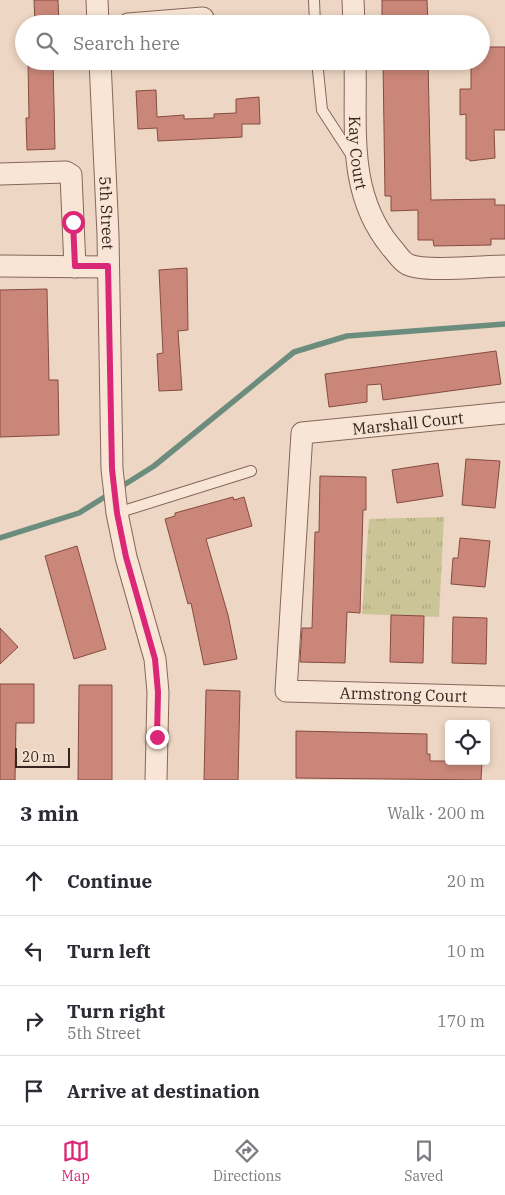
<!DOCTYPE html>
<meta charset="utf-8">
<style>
:root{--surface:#fff;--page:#f2f2f3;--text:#2b2b33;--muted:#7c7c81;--line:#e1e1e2;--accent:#db2777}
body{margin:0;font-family:"IBM Plex Serif",serif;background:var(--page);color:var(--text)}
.controls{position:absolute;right:15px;bottom:15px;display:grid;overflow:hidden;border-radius:5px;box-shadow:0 2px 8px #0003}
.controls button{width:45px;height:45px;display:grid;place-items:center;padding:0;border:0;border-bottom:1px solid var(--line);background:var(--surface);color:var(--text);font:25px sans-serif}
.scale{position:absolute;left:15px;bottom:12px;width:55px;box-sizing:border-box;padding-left:5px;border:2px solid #36241e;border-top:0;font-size:14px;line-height:18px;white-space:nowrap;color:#36241e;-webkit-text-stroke:4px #f4e2d2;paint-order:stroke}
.stop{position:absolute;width:15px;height:15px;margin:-11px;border:4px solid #db2777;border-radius:50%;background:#fff}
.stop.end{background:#db2777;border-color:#fff;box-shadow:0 1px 5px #0008}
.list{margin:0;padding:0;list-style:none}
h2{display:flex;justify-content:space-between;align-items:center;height:65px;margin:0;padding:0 20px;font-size:21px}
h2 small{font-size:16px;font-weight:400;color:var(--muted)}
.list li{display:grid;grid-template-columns:32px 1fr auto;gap:15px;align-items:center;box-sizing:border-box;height:70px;padding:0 20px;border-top:1px solid var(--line)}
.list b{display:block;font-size:19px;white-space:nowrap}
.list p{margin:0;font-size:16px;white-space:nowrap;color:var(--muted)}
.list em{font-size:16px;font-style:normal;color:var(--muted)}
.icon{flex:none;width:28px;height:28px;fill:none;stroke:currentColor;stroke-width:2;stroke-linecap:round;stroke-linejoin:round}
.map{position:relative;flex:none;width:505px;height:780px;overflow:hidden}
.search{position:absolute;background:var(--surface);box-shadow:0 2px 8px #0003;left:15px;right:15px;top:15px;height:55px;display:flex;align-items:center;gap:12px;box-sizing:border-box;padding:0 18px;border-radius:28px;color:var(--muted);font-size:19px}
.sheet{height:345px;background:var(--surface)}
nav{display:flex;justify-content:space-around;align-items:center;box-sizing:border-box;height:70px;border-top:1px solid var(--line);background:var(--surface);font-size:14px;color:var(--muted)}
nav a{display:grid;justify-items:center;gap:2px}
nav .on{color:var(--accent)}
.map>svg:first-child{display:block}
.grass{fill:url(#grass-tufts)}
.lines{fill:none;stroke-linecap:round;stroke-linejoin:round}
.stream{stroke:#6c8d7d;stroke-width:5.5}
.building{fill:#ca8779;stroke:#854b41}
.service-casing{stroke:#86675a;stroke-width:12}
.minor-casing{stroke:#86675a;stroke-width:23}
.service{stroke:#f8e5d5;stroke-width:10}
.minor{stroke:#f8e5d5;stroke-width:21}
.route{stroke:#db2777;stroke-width:6}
.labels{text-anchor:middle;stroke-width:4;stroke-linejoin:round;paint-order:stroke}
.street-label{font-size:16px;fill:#36241e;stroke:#f4e2d2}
</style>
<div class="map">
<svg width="505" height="780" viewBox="0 0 505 780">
<defs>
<pattern id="grass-tufts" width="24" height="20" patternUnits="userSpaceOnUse" patternTransform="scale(1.25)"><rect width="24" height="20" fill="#cac497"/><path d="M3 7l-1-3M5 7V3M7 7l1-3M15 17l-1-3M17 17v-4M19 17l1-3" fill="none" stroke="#aea882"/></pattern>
</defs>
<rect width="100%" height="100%" fill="#edd6c3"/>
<polygon class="grass" points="444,517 439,617 362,614 369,519"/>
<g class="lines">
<g class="stream">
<polyline points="119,488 154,466 294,352 347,336 505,324"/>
<polyline points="0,538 79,513 111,493"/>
</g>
</g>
<g class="building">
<polygon points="34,0 58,0 59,24 35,24"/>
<polygon points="382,0 427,0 428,24 382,24"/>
<polygon points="481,47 505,47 505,130 494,130 495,158 470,161 469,159 466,159 466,114 460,115 460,89 471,89 471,61 481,61"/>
<polygon points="28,61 53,61 55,149 27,150 26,118 29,118"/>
<polygon points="383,61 428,61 431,200 495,199 495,205 505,205 505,239 491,239 491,245 434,246 433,240 418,240 418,210 391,211 391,196 385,196"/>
<polygon points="156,90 157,117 184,115 184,119 214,118 214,114 236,113 236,99 259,97 260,124 242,124 242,137 158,141 157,128 138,129 136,91"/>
<polygon points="187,268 188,330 178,331 182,390 159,391 157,354 163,353 159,270"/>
<polygon points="47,289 49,380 58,380 59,435 0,437 0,290"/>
<polygon points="496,351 501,384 383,400 381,384 367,385 367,402 329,407 325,374"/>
<polygon points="466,459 500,461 495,508 462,505"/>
<polygon points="438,463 443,496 397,503 392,470"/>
<polygon points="320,476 366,477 366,510 363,510 360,613 347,612 345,663 300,662 302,628 312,628 315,532 319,532"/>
<polygon points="233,497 234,500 244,497 252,526 206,539 228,615 237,659 204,665 191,603 188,604 165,519 175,516 175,513"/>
<polygon points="460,538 490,541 485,587 451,584 453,558 458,558"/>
<polygon points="77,546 106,649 74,659 45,556"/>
<polygon points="391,615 424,616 423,663 390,662"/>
<polygon points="453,617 487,618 486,664 452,663"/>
<polygon points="0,628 18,647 0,664"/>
<polygon points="0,684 34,684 34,723 16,723 15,780 0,780"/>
<polygon points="79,685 112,685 112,780 78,780"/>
<polygon points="206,690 240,691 238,780 204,780"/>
<polygon points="296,731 427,734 427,754 430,754 430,761 482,761 481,780 296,778"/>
</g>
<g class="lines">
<defs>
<g id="service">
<polyline points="314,0 315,24"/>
<polyline points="317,61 322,110 352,156"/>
<polyline points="117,513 251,471"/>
</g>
<g id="minor">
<polyline points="97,0 98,24"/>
<polyline points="353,0 354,24"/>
<polyline points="128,24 203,18"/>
<path id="s1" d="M100 61 108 235 112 469 117 513 126 557 155 659 158 692 156 780"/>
<path id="s2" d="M355 61C357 127 346 192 391 247 396 252 401 261 407 264 424 273 483 266 505 266"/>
<polyline points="0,174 66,172 71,175 75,267"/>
<polyline points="0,266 108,267"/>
<path id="s3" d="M505 413 302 433 286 691 505 697"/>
</g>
</defs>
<use href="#service" class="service-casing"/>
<use href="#minor" class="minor-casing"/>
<use href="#service" class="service"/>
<use href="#minor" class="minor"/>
</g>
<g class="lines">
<polyline class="route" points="73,222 75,266 108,266 112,469 117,513 126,557 155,659 158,692 157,737"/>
</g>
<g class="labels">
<g class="street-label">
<text dy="6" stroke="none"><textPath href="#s2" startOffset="92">Kay Court</textPath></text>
<text dy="6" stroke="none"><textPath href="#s1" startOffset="152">5th Street</textPath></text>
<text transform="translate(408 423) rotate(-6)" y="6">Marshall Court</text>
<text dy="6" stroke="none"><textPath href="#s3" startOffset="580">Armstrong Court</textPath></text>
</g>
</g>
</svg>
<div class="controls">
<button><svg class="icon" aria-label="locate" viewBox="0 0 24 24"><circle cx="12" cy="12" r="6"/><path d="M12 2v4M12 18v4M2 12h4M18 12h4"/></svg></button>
</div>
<div class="scale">20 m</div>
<div class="stop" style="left:73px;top:222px"></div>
<div class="stop end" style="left:157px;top:737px"></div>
<div class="search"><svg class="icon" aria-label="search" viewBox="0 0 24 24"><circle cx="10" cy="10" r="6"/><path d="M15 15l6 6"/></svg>Search here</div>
</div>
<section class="sheet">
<h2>3 min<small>Walk · 200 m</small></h2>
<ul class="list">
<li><svg class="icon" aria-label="ahead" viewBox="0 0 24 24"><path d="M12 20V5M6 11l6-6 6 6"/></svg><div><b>Continue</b></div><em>20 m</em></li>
<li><svg class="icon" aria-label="left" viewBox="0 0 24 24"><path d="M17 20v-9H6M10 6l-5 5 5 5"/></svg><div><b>Turn left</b></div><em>10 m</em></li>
<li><svg class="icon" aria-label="right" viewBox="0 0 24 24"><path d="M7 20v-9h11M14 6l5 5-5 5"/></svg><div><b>Turn right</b><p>5th Street</p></div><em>170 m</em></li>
<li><svg class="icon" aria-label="arrive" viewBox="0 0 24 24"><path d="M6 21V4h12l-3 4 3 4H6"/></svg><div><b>Arrive at destination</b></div></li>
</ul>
</section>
<nav>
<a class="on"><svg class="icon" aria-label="map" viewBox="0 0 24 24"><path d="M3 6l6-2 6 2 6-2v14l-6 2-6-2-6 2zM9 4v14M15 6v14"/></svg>Map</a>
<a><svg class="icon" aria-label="directions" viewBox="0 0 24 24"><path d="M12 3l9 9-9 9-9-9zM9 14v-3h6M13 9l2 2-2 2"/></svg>Directions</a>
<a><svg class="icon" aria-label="saved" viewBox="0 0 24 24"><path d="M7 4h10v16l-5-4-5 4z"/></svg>Saved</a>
</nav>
